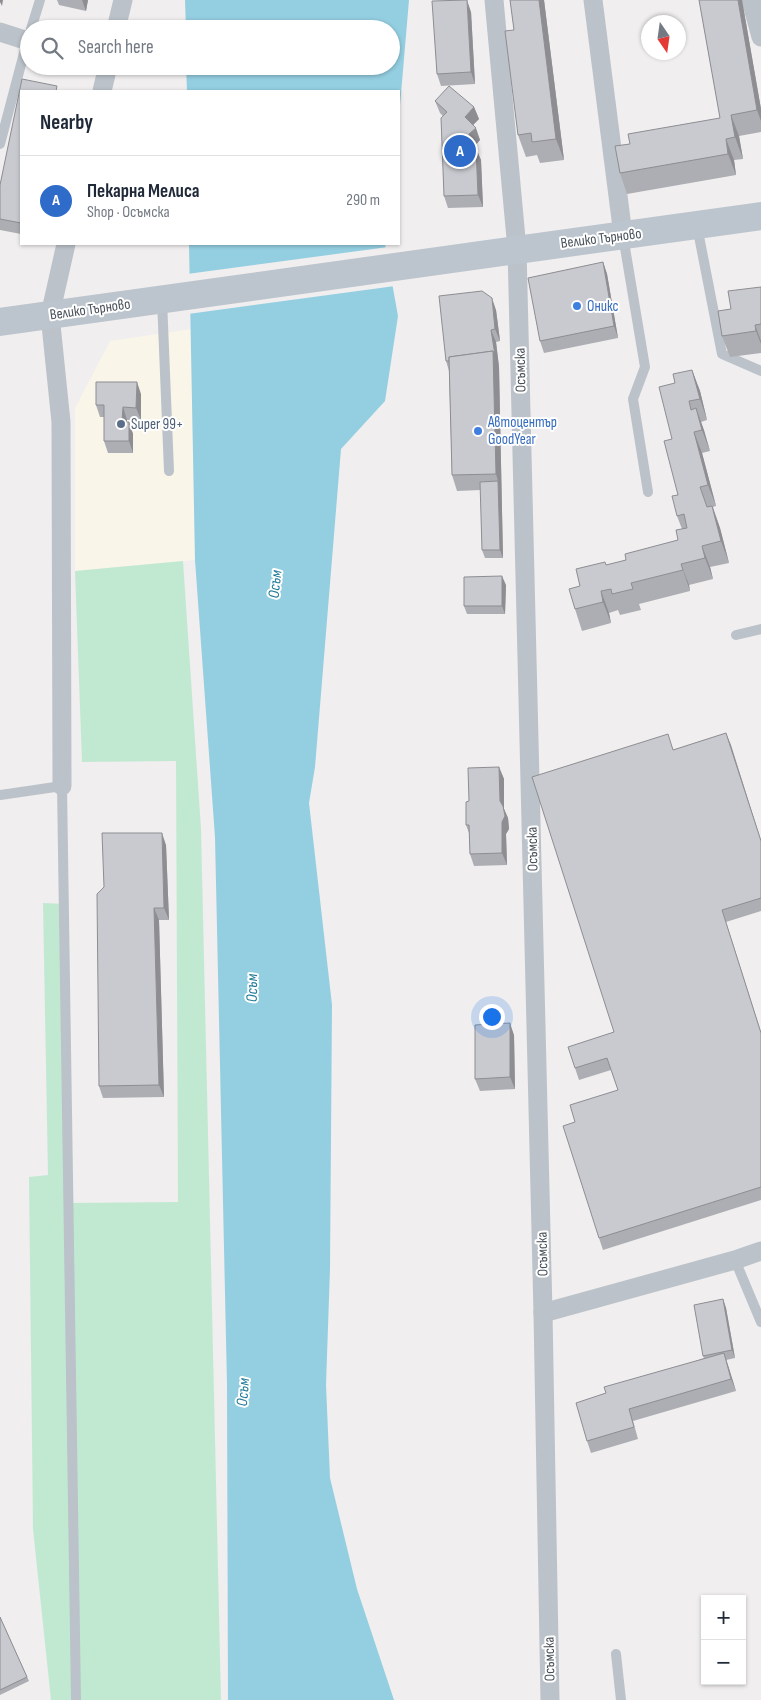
<!DOCTYPE html>
<meta charset="utf-8">
<style>
:root{--surface:#fff;--page:#f2f2f3;--text:#1f2937;--muted:#747a83;--line:#e0e1e3;--accent:#2f6cca}
body{margin:0;font-family:"Sofia Sans Condensed",sans-serif;background:var(--page);color:var(--text)}
.controls{position:absolute;right:15px;bottom:15px;display:grid;overflow:hidden;border-radius:0px;box-shadow:0 1px 4px #0004}
.controls button{width:45px;height:45px;display:grid;place-items:center;padding:0;border:0;border-bottom:1px solid var(--line);background:var(--surface);color:var(--text);font:25px sans-serif}
.compass{position:absolute;left:641px;top:15px;width:45px;height:45px;border-radius:50%;background:var(--surface);box-shadow:0 1px 4px #0004;rotate:167deg}
.you{position:absolute;left:491px;top:1016px;width:18px;height:18px;margin:-12px;border:4px solid #fff;border-radius:50%;background:#1a73e8;box-shadow:0 0 0 8px #1a73e833}
.badge{display:grid;place-items:center;width:32px;height:32px;border-radius:50%;background:var(--accent);color:#fff;font-size:16px;font-weight:700}
.pin{position:absolute;translate:-50% -50%;border:2px solid #fff;box-shadow:0 1px 5px #0006}
.list{margin:0;padding:0;list-style:none}
h2{display:flex;justify-content:space-between;align-items:center;height:65px;margin:0;padding:0 20px;font-size:21px}
h2 small{font-size:16px;font-weight:400;color:var(--muted)}
.list li{display:grid;grid-template-columns:32px 1fr auto;gap:15px;align-items:center;box-sizing:border-box;height:90px;padding:0 20px;border-top:1px solid var(--line)}
.list b{display:block;font-size:19px;white-space:nowrap}
.list p{margin:0;font-size:16px;white-space:nowrap;color:var(--muted)}
.list em{font-size:16px;font-style:normal;color:var(--muted)}
.icon{flex:none;width:28px;height:28px;fill:none;stroke:currentColor;stroke-width:2;stroke-linecap:round;stroke-linejoin:round}
.map{position:relative;flex:none;width:761px;height:1700px;overflow:hidden}
.search{position:absolute;background:var(--surface);box-shadow:0 1px 4px #0004;left:20px;top:20px;width:380px;height:55px;display:flex;align-items:center;gap:12px;box-sizing:border-box;padding:0 18px;border-radius:28px;color:var(--muted);font-size:19px}
.panel{position:absolute;background:var(--surface);box-shadow:0 1px 4px #0004;left:20px;top:90px;width:380px;height:155px;border-radius:0px}
.map>svg:first-child{display:block}
.commercial{fill:#f9f5e9}
.green{fill:#c1e9d2}
.water{fill:#94cee1}
.pier{fill:#f0eeee}
.lines{fill:none;stroke-linecap:round;stroke-linejoin:round}
.lane{stroke:#bbc2c9;stroke-width:10}
.street{stroke:#bbc2c9;stroke-width:19}
.secondary{stroke:#bcc4cd;stroke-width:28}
.wall{fill:#adaeb3}
.shaded-wall{fill:#8d8d92}
.building{fill:#c9cad0;stroke:#8d8d92}
.shop-dot{fill:#3f7fe0;stroke:#fff;stroke-width:2}
.service-dot{fill:#5c6f8a;stroke:#fff;stroke-width:2}
.labels{text-anchor:middle;stroke-width:4;stroke-linejoin:round;paint-order:stroke}
.street-label{font-size:15px;fill:#485059;stroke:#fff}
.shop-label{font-size:15px;fill:#366cbe;stroke:#fff;text-anchor:start}
.service-label{font-size:15px;fill:#4e5e75;stroke:#fff;text-anchor:start}
.water-label{font-size:16px;font-style:italic;fill:#1d7997;stroke:#fff}
</style>
<div class="map">
<svg width="761" height="1700" viewBox="0 0 761 1700">
<rect width="100%" height="100%" fill="#f0eeee"/>
<polygon class="commercial" points="191,329 195,560 75,571 75,408 110,341"/>
<polygon class="green" points="183,561 201,829 221,1700 51,1700 33,1529 29,1177 48,1175 43,903 66,904 69,1203 178,1202 176,761 82,762 75,571"/>
<g class="water">
<polygon points="185,0 409,0 399,117 399,91 187,91 186,66 391,66 391,29 186,29"/>
<polygon points="189,244 385,244 398,316 385,401 341,449 315,767 309,803 332,1005 330,1269 326,1385 330,1478 357,1589 394,1700 228,1700 227,1384 215,837 195,560"/>
</g>
<polygon class="pier" points="388,247 395,286 188,314 187,274"/>
<g class="lines">
<g class="lane">
<polyline points="31,29 40,0"/>
<polyline points="0,144 28,38"/>
<polyline points="697,226 722,354 761,371"/>
<polyline points="623,236 645,367 633,399 648,492"/>
<polyline points="162,300 169,471"/>
<polyline points="736,635 761,629"/>
<polyline points="0,795 62,786 76,1700"/>
<polyline points="735,1260 761,1322"/>
<polyline points="616,1654 621,1700"/>
</g>
<g class="street">
<polyline points="494,0 517,249 543,1313 550,1700"/>
<polyline points="593,0 623,235"/>
<polyline points="751,0 761,37"/>
<polyline points="116,29 123,0"/>
<polyline points="0,32 28,41"/>
<polyline points="102,91 108,66"/>
<polyline points="62,786 61,422 50,315 66,244"/>
<polyline points="543,1313 735,1260 761,1251"/>
</g>
<polyline class="secondary" points="0,322 761,216"/>
</g>
<g class="wall">
<polygon points="57,0 88,0 86,11 59,5"/>
<polygon points="510,0 544,0 564,160 540,163 537,155 526,157 518,135 514,30"/>
<polygon points="699,0 742,0 761,109 761,132 739,136 743,159 734,160 736,175 627,194 620,173 630,144 720,118"/>
<polygon points="471,12 475,84 441,86 437,74"/>
<polygon points="21,91 21,234 0,230 0,185"/>
<polygon points="435,101 474,107 479,119 473,125 480,140 474,146 481,160 483,207 448,208 444,196 443,116 440,113"/>
<polygon points="603,262 607,274 618,338 544,353 540,341"/>
<polygon points="761,287 761,353 730,357 722,336 731,309"/>
<polygon points="496,310 500,341 496,342 499,367 503,558 485,558 482,550 481,490 457,491 452,475 449,371 446,361"/>
<polygon points="692,370 700,391 707,420 701,422 710,451 702,453 716,506 713,507 720,528 729,563 710,567 713,579 689,585 690,591 639,604 641,610 620,615 618,610 609,613 611,623 582,631 575,609 607,565 626,560 678,540 682,529 677,516 678,495 672,439 675,383"/>
<polygon points="141,394 141,420 127,420 127,422 129,422 133,434 133,453 108,453 104,441 104,417 100,417 96,405"/>
<polygon points="506,585 505,614 467,614 464,606"/>
<polygon points="726,733 761,840 761,911 726,922 761,1032 761,1200 603,1250 599,1238 575,1122 618,1090 611,1070 579,1080 575,1068 614,1032 673,750"/>
<polygon points="499,767 504,779 504,809 508,818 509,829 506,834 507,865 474,866 470,854 469,833 466,825 469,801"/>
<polygon points="166,845 169,920 159,920 164,1097 103,1098 99,1086 104,887"/>
<polygon points="514,1035 515,1089 480,1091 475,1079"/>
<polygon points="723,1299 726,1308 735,1358 726,1360 736,1391 633,1421 638,1439 591,1453 587,1441 606,1393 704,1358 703,1356"/>
<polygon points="0,1617 29,1681 0,1695"/>
</g>
<g class="shaded-wall">
<polygon points="0,0 3,0 2,6 0,2"/>
<polygon points="82,0 88,0 86,11"/>
<polygon points="467,0 471,12 475,84 471,72"/>
<polygon points="539,0 544,0 564,160 556,139"/>
<polygon points="738,0 742,0 761,109 761,121 757,110"/>
<polygon points="474,107 479,119 469,129 465,117"/>
<polygon points="731,115 739,136 743,159 735,137"/>
<polygon points="476,128 480,140 474,147 470,143 469,134"/>
<polygon points="726,139 734,160 736,175 728,154"/>
<polygon points="476,148 481,160 483,207 478,195"/>
<polygon points="603,262 607,274 618,338 614,326"/>
<polygon points="492,298 496,310 500,341 495,329"/>
<polygon points="755,325 761,341 761,344 756,331"/>
<polygon points="491,330 496,342 499,367 503,558 500,550 498,481 496,474"/>
<polygon points="692,370 700,391 707,420 700,399"/>
<polygon points="137,382 141,394 141,420 136,408"/>
<polygon points="123,407 127,420 127,434 122,422"/>
<polygon points="696,408 704,430 710,451 702,430"/>
<polygon points="129,422 133,434 133,453 129,441"/>
<polygon points="694,432 702,453 716,506 708,485"/>
<polygon points="712,506 720,528 729,563 721,541"/>
<polygon points="702,546 710,567 713,579 705,558"/>
<polygon points="681,564 689,585 690,591"/>
<polygon points="502,576 506,585 505,614 502,606"/>
<polygon points="601,591 609,613 611,623 603,602"/>
<polygon points="726,733 731,745 761,841"/>
<polygon points="499,767 504,779 504,809 508,818 509,829 506,834 507,865 502,853"/>
<polygon points="162,833 166,845 169,920 164,908"/>
<polygon points="154,908 159,920 164,1097 159,1085"/>
<polygon points="510,1023 514,1035 515,1089 510,1077"/>
<polygon points="723,1299 726,1308 735,1358 732,1350"/>
<polygon points="724,1353 728,1365 736,1391 731,1379"/>
</g>
<g class="building">
<polygon points="467,0 471,72 437,74 432,1"/>
<polygon points="510,0 539,0 556,139 532,142 531,133 518,135 505,31 514,30"/>
<polygon points="699,0 738,0 757,110 731,115 735,137 726,139 728,154 620,173 615,146 630,144 628,134 720,118"/>
<polygon points="22,79 57,86 56,91 21,91 21,223 0,219 0,185"/>
<polygon points="449,86 474,107 465,117 476,128 469,134 470,143 476,148 478,195 444,196 441,118 447,112 435,101"/>
<polygon points="603,262 614,326 540,341 528,278"/>
<polygon points="761,287 761,324 755,325 756,331 722,336 718,311 731,309 728,291"/>
<polygon points="482,291 492,298 495,329 491,330 495,355 493,351 449,357 449,361 446,361 439,296"/>
<polygon points="493,351 496,474 452,475 449,357"/>
<polygon points="692,370 700,399 689,401 691,410 696,408 702,430 694,432 708,485 700,487 707,507 712,506 721,541 702,546 705,558 681,564 683,570 631,583 633,589 612,594 611,589 601,591 603,602 575,609 569,589 580,586 576,569 605,562 606,565 626,560 625,554 678,540 676,530 687,528 684,514 677,516 672,496 678,495 664,441 672,439 659,387 675,383 673,374"/>
<polygon points="96,382 137,382 136,408 123,407 122,422 129,422 129,441 104,441 104,405 96,405"/>
<polygon points="498,481 500,550 482,550 480,482"/>
<polygon points="502,576 502,606 464,606 464,577"/>
<polygon points="726,733 761,841 761,898 722,910 761,1033 761,1187 599,1238 563,1126 575,1122 570,1105 618,1090 607,1058 575,1068 568,1047 614,1032 532,777 668,734 673,750"/>
<polygon points="499,767 500,801 503,806 505,816 502,822 502,853 470,854 469,825 466,825 466,802 469,801 468,768"/>
<polygon points="102,833 162,833 164,908 154,908 159,1085 99,1086 97,894 104,887"/>
<polygon points="510,1023 510,1077 475,1079 475,1025"/>
<polygon points="723,1299 732,1350 703,1356 694,1305"/>
<polygon points="724,1353 731,1379 629,1409 634,1427 587,1441 576,1403 606,1393 604,1387"/>
<polygon points="0,1617 27,1677 0,1690"/>
</g>
<g class="shop-dot">
<circle cx="577" cy="306" r="5"/>
<circle cx="478" cy="431" r="5"/>
</g>
<circle class="service-dot" cx="121" cy="424" r="5"/>
<g class="labels">
<g class="street-label">
<text transform="translate(601 238) rotate(-7)" y="5">Велико Търново</text>
<text transform="translate(90 309) rotate(-8)" y="5">Велико Търново</text>
<text transform="translate(520 370) rotate(-91)" y="5">Осъмска</text>
<text transform="translate(532 849) rotate(-91)" y="5">Осъмска</text>
<text transform="translate(542 1254) rotate(-91)" y="5">Осъмска</text>
<text transform="translate(549 1659) rotate(-91)" y="5">Осъмска</text>
</g>
<g class="shop-label">
<text x="587" y="311">Оникс</text>
<text x="488" y="427">Автоцентър<tspan x="488" dy="17">GoodYear</tspan></text>
</g>
<g class="service-label">
<text x="131" y="429">Super 99+</text>
</g>
<g class="water-label">
<text transform="translate(274 584) rotate(-84)" y="6">Осъм</text>
<text transform="translate(251 988) rotate(-89)" y="6">Осъм</text>
<text transform="translate(242 1392) rotate(-85)" y="6">Осъм</text>
</g>
</g>
</svg>
<div class="controls">
<button>+</button>
<button>−</button>
</div>
<svg class="compass" viewBox="-18 -18 36 36"><path d="M0-13l5 13h-10z" fill="#e53935"/><path d="M0 13l5-13h-10z" fill="#747a83"/></svg>
<div class="you"></div>
<div class="pin badge" style="left:460px;top:151px">A</div>
<div class="search"><svg class="icon" aria-label="search" viewBox="0 0 24 24"><circle cx="10" cy="10" r="6"/><path d="M15 15l6 6"/></svg>Search here</div>
<section class="panel">
<h2>Nearby<small></small></h2>
<ul class="list">
<li><span class="badge">A</span><div><b>Пекарна Мелиса</b><p>Shop · Осъмска</p></div><em>290 m</em></li>
</ul>
</section>
</div>
